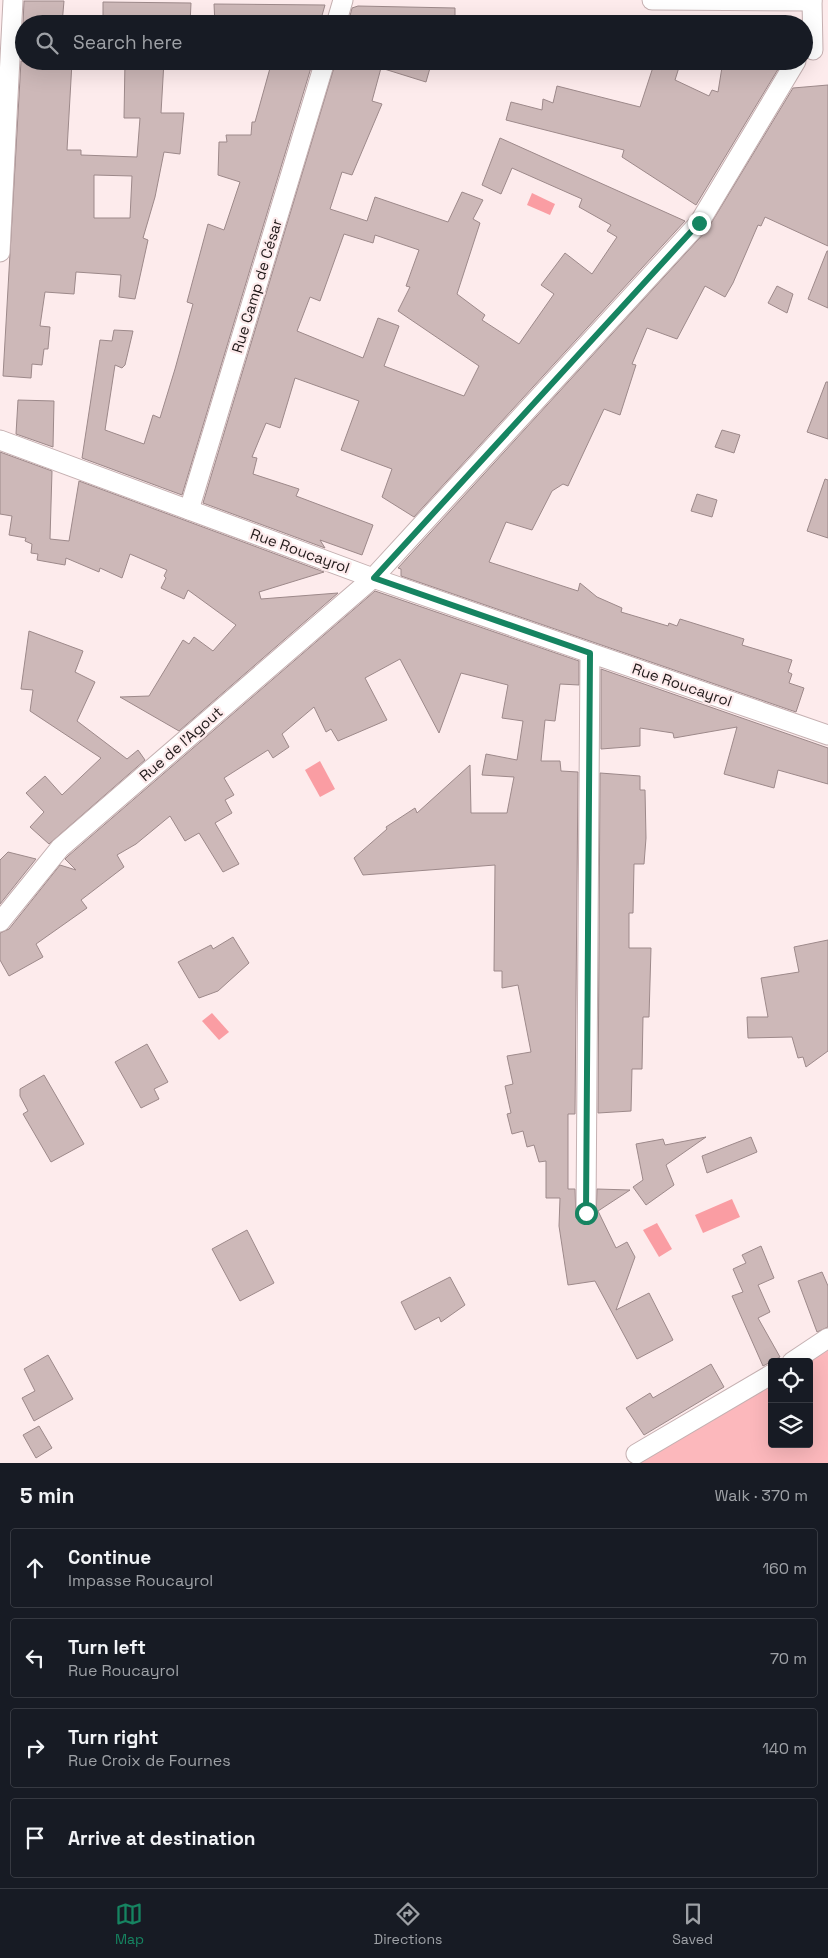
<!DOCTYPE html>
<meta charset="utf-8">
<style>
:root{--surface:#171b24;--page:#242831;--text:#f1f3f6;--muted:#9ea1a6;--line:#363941;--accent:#168461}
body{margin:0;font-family:"Space Grotesk",sans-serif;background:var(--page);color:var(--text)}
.controls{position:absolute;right:15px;bottom:15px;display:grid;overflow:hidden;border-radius:5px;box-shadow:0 5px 20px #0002}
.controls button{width:45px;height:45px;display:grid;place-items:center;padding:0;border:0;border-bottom:1px solid var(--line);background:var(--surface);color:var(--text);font:25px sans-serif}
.stop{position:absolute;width:15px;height:15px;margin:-11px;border:4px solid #168461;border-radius:50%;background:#fff}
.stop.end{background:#168461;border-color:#fff;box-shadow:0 1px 5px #0008}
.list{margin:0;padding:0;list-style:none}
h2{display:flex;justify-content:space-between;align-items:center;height:65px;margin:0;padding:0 20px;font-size:21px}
h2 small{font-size:16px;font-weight:400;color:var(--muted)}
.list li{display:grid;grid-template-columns:32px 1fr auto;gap:15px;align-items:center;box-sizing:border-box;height:80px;margin:0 10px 10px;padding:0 10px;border:1px solid var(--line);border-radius:5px}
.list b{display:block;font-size:19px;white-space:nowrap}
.list p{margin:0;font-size:16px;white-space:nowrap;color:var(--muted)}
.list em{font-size:16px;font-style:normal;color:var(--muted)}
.icon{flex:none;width:28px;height:28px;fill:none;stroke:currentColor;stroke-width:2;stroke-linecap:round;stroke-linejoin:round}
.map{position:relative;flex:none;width:828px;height:1463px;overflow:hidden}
.search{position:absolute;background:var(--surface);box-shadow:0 5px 20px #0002;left:15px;right:15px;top:15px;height:55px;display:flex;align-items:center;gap:12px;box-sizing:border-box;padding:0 18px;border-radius:28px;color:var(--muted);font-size:19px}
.sheet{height:425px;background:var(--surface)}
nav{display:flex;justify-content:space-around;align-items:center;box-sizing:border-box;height:70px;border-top:1px solid var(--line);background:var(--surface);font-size:14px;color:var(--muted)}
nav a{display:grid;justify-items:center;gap:2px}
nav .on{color:var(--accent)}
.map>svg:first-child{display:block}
.green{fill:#fcb8bc}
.water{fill:#fa9da3}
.building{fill:#cdb8b8;stroke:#9d898a;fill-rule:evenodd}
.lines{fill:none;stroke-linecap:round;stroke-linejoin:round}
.minor-casing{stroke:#c5b0b1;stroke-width:21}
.minor{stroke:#fff;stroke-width:19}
.route{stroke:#168461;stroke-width:6}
.labels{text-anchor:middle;stroke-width:4.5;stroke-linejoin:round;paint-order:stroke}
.street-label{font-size:15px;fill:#201919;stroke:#fdebec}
</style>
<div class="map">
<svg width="828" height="1463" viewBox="0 0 828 1463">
<rect width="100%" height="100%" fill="#fdebec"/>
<polygon class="green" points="825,1350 828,1350 828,1463 636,1463 772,1381 772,1444 809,1444 809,1362"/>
<g class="water">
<polygon points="532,193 555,204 550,215 527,205"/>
<polygon points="320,761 335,789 320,797 305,770"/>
<polygon points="212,1013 229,1032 219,1040 202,1021"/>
<polygon points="732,1199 740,1217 703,1233 695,1215"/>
<polygon points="657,1223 672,1249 659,1257 643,1230"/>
</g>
<g class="building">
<polygon points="24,1 64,1 62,24 23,24"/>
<polygon points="103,2 191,3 190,24 103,24"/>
<polygon points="214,4 325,5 321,19 326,17 325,24 215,24"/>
<polygon points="358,6 455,8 455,24 348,24 352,8"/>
<path d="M21 61 72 62 67 150H81V155L137 157 140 118H124L125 61H164L161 113H184L180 154 164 152 155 197 143 238 148 240 135 299 119 297 121 275 76 272 74 294 45 292 40 326 50 327 48 349H44L42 365 32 364 31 378 3 376ZM94 175 132 176 130 218H94Z"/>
<polygon points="272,61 313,61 182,495 82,458 100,340 112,341 114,330 133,331 125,365 122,368 115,365 105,430 144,444 153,415 160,418 175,369 193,304 187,302 208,224 224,230 240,182 218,175 219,142 227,142 226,135 251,135 252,122 255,122"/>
<path d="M336 61H432L426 82 381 68 372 101 382 104 352 175 342 172 330 209 367 221 375 197 448 222 462 192 483 200 473 219 480 223 457 294 485 315 482 320 519 344 554 294 541 285 565 253 592 274 617 237 607 231 611 225 579 207 582 199 512 168 501 194 482 185 500 138 685 221 414 517 382 497 392 469 341 450 359 401 295 378 280 428 266 423 252 457 257 458 253 474 299 489 296 496 373 525 362 555 320 540 325 548 203 503ZM344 234 373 243 375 235 419 250 406 286 410 287 398 311 479 366 464 396 384 366 399 326 378 318 363 358 297 331 310 297 320 301Z"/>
<polygon points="655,61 681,61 675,80 709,96 712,90 718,92 723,61 783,61 696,205 622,157 624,150 506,120 511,102 542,110 543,99 553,103 557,86 640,107"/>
<polygon points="828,85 828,246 765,217 761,226 758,225 733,283 725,297 705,286 677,339 647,328 632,364 636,365 620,415 604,409 568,486 563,484 552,491 532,530 506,522 489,562 578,591 580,583 597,597 622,608 621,612 668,626 669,623 677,626 680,619 744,639 742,645 792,660 788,672 792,674 789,683 804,688 796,712 401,576 401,569 398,568 707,230 793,88"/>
<polygon points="827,251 828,251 828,308 808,299"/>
<polygon points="777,286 793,294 787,313 768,303"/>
<polygon points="826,382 828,382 828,439 807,432"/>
<polygon points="18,400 54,401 53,447 16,434"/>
<polygon points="722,430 740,435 734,453 715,447"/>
<polygon points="0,452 52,471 50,539 69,541 79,481 324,572 259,592 261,599 338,593 179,731 120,697 149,696 183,640 189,644 194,637 213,651 236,625 188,590 184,599 161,588 166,578 164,576 167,570 130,554 122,578 100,568 99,572 66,558 65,565 37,560 38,554 31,553 32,544 25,541 26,538 9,535 12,516 0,514"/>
<polygon points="825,479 828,480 828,538 807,531"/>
<polygon points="697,494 717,500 712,517 691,511"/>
<polygon points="375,591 579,661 579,685 560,684 555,721 545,720 541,761 560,761 561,771 578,772 575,1114 568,1114 568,1189 575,1189 576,1218 585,1224 596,1218 597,1189 630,1190 598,1211 616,1248 627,1242 635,1257 616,1310 649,1293 673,1340 637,1359 595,1281 568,1285 559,1226 560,1198 546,1198 546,1161 539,1162 534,1145 527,1147 523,1131 512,1134 507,1114 511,1113 505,1086 513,1084 507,1056 531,1052 518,985 502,988 502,971 494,971 495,865 363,875 354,858 387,829 386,827 415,808 417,813 470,765 471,813 507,813 514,777 482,775 486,754 517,760 523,721 502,718 508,685 461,673 439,733 400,659 365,678 387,720 338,741 331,729 326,732 314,707 282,734 289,747 273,758 268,750 224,778 234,795 225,800 232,813 215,823 239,864 223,872 199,833 185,841 170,816 136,844 117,855 124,867 81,900 87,908 36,944 43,957 9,976 0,960 0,933 9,929 60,865 76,870 65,859 68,856"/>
<polygon points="29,631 83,651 75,672 95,682 77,721 127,759 138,750 145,760 49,844 30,827 44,812 26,793 45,776 62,795 101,758 30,711 33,690 21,689"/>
<polygon points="601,669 828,748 828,784 778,770 774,788 724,774 737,727 674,738 673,733 640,728 640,746 601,749"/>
<polygon points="600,773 640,776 640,790 645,790 646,838 644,864 634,864 633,913 629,913 629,948 651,948 649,1017 643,1017 642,1069 632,1069 631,1111 598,1113"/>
<polygon points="8,852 36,859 0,904 0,860"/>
<polygon points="233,937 249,963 218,991 199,998 178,962 211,945 213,949"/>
<polygon points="828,940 828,1051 806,1067 803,1057 798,1058 792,1037 748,1038 747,1017 768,1017 761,978 799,972 794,947"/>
<polygon points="147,1044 168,1082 154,1089 159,1099 141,1108 115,1062"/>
<polygon points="44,1075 84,1144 51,1162 23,1114 28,1111 20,1096 20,1089"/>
<polygon points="706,1137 666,1165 674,1185 646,1205 633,1187 643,1180 636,1144 663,1139 665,1145"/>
<polygon points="751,1137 757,1152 707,1173 702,1156"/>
<polygon points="247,1230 274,1283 240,1301 212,1249"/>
<polygon points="761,1246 774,1278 758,1285 770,1312 758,1318 780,1357 763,1366 732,1296 743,1292 733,1269 746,1263 742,1255"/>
<polygon points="822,1272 828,1286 828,1327 817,1332 798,1281"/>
<polygon points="450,1277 465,1305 441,1322 439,1317 415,1330 401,1302"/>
<polygon points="48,1355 73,1399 34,1421 22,1398 35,1391 24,1369"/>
<polygon points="711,1364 724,1387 644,1435 626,1408 650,1393 653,1398"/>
<polygon points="39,1426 52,1448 36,1458 23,1435"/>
</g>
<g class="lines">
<defs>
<g id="minor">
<polyline points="652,0 812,1"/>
<polyline points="812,0 813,50"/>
<polyline points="336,24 343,0"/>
<polyline points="0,252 13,0"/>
<polyline points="0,440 373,578 828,735"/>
<polyline points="189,510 325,61"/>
<polyline points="0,922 60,848 373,578 699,223 796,61"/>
<polyline points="586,1213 590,653"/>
<polyline points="792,1362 828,1338"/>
<polyline points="636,1454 772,1374"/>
</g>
</defs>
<use href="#minor" class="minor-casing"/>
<use href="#minor" class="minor"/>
</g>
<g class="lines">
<polyline class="route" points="586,1213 590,653 374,578 699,223"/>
</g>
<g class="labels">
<g class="street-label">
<text transform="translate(257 286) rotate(-73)" y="5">Rue Camp de César</text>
<text transform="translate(300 551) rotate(20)" y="5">Rue Roucayrol</text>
<text transform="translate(682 685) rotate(19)" y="5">Rue Roucayrol</text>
<text transform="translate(181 744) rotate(-41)" y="5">Rue de l'Agout</text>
</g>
</g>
</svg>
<div class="controls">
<button><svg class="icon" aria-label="locate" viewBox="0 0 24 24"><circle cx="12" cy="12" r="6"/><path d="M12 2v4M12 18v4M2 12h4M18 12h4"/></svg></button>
<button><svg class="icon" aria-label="layers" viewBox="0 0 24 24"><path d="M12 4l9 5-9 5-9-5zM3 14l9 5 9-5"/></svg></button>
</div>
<div class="stop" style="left:586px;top:1213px"></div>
<div class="stop end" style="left:699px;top:223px"></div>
<div class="search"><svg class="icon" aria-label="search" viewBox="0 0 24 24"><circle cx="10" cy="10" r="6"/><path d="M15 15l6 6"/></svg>Search here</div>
</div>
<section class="sheet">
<h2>5 min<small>Walk · 370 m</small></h2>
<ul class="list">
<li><svg class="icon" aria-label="ahead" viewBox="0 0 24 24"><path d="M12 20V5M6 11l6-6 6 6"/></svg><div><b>Continue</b><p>Impasse Roucayrol</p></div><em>160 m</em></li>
<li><svg class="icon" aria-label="left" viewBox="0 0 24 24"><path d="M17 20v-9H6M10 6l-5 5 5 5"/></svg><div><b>Turn left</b><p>Rue Roucayrol</p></div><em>70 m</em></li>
<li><svg class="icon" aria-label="right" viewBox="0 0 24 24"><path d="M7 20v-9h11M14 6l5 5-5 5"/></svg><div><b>Turn right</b><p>Rue Croix de Fournes</p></div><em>140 m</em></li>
<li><svg class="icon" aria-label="arrive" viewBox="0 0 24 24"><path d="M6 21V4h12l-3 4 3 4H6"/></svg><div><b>Arrive at destination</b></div></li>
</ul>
</section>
<nav>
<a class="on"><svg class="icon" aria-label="map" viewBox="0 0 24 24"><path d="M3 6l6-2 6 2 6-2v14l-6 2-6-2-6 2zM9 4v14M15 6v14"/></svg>Map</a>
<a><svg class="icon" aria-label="directions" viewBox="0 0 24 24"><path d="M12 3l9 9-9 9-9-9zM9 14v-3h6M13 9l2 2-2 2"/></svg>Directions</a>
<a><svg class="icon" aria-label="saved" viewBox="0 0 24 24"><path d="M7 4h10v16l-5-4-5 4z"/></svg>Saved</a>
</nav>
